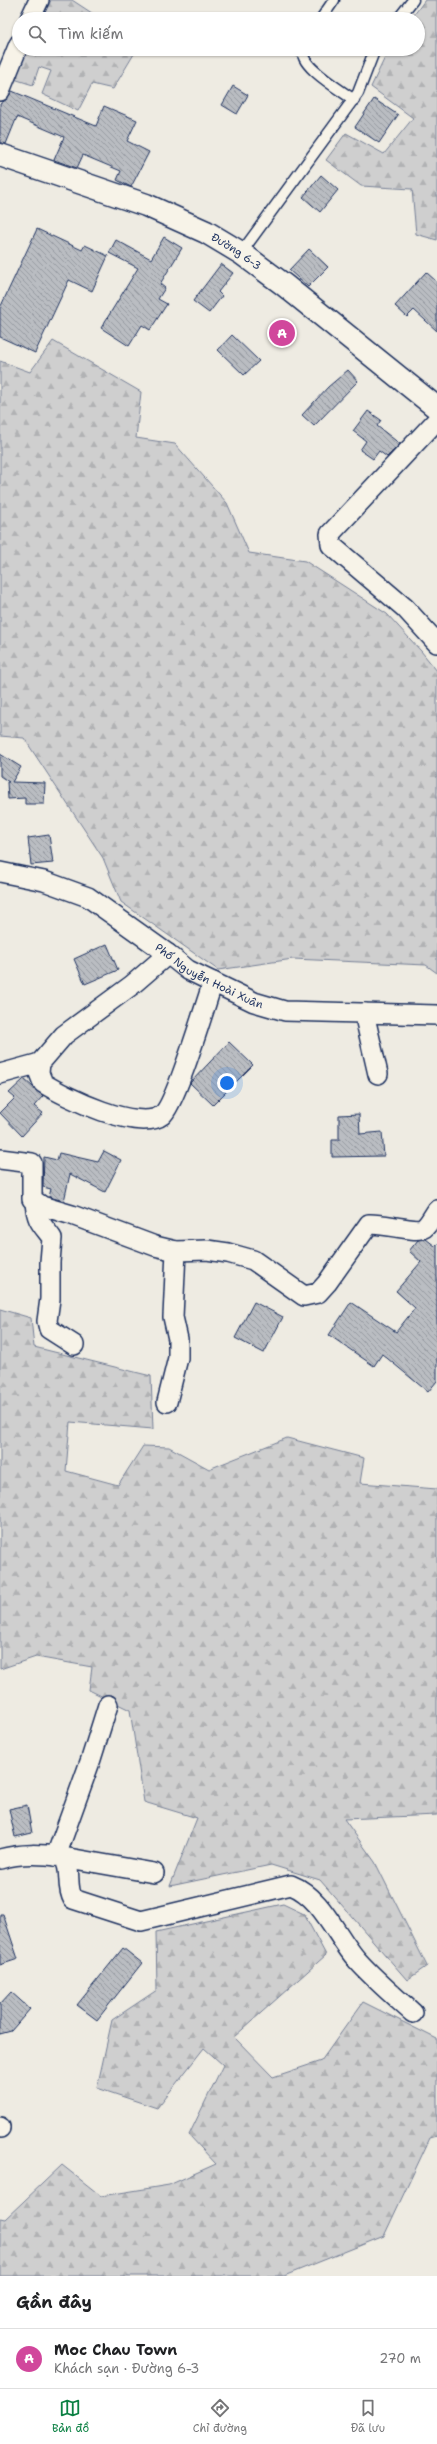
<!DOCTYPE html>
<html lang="vi">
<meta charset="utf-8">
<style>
:root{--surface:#fff;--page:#f6f6f6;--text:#202124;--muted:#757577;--line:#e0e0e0;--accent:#0b8043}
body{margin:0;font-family:"Shantell Sans",sans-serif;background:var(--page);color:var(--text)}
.you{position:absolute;left:227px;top:1083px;width:14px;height:14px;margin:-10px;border:3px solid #fff;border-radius:50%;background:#1a73e8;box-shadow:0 0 0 6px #1a73e833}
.badge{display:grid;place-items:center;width:26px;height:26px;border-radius:50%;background:var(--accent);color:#fff;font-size:13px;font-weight:700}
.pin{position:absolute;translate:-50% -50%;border:2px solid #fff;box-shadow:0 1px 4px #0006}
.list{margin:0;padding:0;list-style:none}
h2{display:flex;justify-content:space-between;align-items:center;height:52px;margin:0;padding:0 16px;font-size:17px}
h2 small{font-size:13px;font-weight:400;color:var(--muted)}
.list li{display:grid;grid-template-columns:26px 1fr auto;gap:12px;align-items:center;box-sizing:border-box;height:60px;padding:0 16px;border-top:1px solid var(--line)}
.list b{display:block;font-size:15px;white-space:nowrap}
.list p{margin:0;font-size:13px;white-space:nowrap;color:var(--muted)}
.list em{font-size:13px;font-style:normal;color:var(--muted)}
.icon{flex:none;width:22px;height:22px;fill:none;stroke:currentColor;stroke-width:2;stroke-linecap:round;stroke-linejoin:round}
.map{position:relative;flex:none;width:437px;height:2276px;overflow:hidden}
.search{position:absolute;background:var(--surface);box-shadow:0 1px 3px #0004;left:12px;right:12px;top:12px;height:44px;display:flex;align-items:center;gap:10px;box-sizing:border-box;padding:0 14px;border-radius:22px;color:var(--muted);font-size:15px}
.sheet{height:112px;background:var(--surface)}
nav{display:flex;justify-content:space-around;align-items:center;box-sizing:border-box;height:56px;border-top:1px solid var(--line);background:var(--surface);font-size:11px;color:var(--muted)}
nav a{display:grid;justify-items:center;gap:2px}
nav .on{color:var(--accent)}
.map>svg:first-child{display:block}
.forest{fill:url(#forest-firs);stroke:#757f96}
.building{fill:url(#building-back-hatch);stroke:#1b2f5e}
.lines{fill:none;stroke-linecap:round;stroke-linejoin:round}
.lane-casing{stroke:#1b2f5e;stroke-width:13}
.street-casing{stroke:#1b2f5e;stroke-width:22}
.secondary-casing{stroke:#1b2f5e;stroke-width:25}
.lane{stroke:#f7f3e8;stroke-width:10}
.street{stroke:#f7f3e8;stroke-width:19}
.secondary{stroke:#f7f3e8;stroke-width:22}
.labels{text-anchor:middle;stroke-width:3.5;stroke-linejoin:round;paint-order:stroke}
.street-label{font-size:11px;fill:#1b2f5e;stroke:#f7f3e8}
</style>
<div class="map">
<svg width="437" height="2276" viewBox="0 0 437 2276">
<defs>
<pattern id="forest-firs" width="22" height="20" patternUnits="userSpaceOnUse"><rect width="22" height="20" fill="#cfcfcf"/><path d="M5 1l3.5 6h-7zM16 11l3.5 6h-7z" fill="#b1b2b4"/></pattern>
<pattern id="building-back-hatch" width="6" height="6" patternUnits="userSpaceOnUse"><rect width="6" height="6" fill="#babdc2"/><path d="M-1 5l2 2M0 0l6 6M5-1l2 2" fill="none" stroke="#969aa1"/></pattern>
</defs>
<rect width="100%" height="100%" fill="#eeebe2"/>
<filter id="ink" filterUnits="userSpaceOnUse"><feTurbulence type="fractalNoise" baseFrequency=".025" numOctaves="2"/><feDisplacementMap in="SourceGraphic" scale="8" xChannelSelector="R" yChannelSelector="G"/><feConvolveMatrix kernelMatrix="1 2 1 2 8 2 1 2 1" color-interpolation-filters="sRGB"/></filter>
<g filter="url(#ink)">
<g class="forest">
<polygon points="51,0 72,0 101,19 42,19"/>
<polygon points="425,0 437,0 437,240 416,234 412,189 361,186 326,160 346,133 384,154 413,118 371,87 389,49 418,49 418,19 411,19"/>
<polygon points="28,49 137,49 113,89 92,84 78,111 42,94 51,71 39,67 33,85 14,79"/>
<polygon points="53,341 141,392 136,438 175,444 227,503 249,553 305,561 387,614 421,651 437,671 437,973 426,965 293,959 218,970 121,902 103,858 24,738 0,736 0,361 30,372"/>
<polygon points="0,1309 31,1318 34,1347 151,1376 153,1429 70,1422 66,1471 118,1485 143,1446 169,1447 209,1469 287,1438 364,1458 360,1483 437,1489 437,1815 344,1819 375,1862 427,1966 407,1980 320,1880 271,1865 170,1886 197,1818 144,1802 130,1710 89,1690 92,1667 36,1657 0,1669"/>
<polygon points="283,1904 304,1914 326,1955 234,2037 273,2077 321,2061 363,2002 437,2039 437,2136 430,2138 384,2236 284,2276 0,2276 0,2218 5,2219 62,2165 101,2196 169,2185 216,2164 189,2135 223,2065 204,2048 157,2108 97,2088 112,2020 157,1990 156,1932"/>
</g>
<g class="building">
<polygon points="233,86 248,95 237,114 222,105"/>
<polygon points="12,91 96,126 104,106 137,120 127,141 149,152 131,187 117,180 121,171 83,155 77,168 54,160 64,137 17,117 6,144 0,143 0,104 7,99"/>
<polygon points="374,99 398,115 379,143 355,127"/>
<polygon points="321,175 338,190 320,212 303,197"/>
<polygon points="37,229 82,250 85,245 108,256 92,291 69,280 35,353 0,337 0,308"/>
<polygon points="164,237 182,248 160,284 165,288 158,299 167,304 150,330 142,325 129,346 101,328 138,268 109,253 116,240 151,259"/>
<polygon points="309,249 328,267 308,287 289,270"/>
<polygon points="221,264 233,273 218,292 222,296 209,313 193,301"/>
<polygon points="426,272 437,282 437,331 414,310 407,317 395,306"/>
<polygon points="232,335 259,361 244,375 218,350"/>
<polygon points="348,370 358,381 314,426 302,415 328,387"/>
<polygon points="368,411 381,420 377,426 400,444 387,457 379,451 373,459 360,450 366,441 353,431"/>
<polygon points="0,754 21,767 12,782 45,783 44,804 25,804 25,798 8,799 7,782 9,782 0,776"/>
<polygon points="49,835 53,863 31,865 28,838"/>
<polygon points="107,944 118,970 85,984 74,959"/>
<polygon points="229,1042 253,1065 213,1105 190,1083"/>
<polygon points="24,1079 43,1096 34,1106 43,1113 22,1136 0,1113 15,1098 9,1093"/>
<polygon points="359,1114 360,1134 382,1132 384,1156 332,1157 332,1140 339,1140 339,1115"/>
<polygon points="104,1151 121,1160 105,1192 70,1174 64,1201 49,1197 51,1189 43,1187 44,1157 57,1160 59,1153 98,1162"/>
<polygon points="426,1239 435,1246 437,1244 437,1381 428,1392 382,1354 374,1366 329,1335 351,1302 396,1332 415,1308 396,1291 421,1262 409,1251 418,1240"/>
<polygon points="254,1302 283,1317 264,1353 235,1338"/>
<polygon points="27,1805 32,1833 15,1837 9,1809"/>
<polygon points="0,1914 3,1914 18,1959 0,1965"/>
<polygon points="123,1948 142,1963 97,2020 77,2005"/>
<polygon points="11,1992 30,2009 11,2031 0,2034 0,2004"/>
</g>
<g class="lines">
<defs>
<g id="lane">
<polyline points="321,19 334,0"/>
<polyline points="398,19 413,0"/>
<path d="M303 49C298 66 341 90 354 100"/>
<polyline points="241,253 358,93 375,49"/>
</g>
<g id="street">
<polyline points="30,19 39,0"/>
<polyline points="0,91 19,44"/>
<polyline points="437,420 330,534 331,545 405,608 437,643"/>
<path id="s1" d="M0 872 44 881 88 897 168 954 188 970 254 1002 285 1011 437 1015"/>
<path d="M168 954 132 985 64 1035 40 1063 39 1073 43 1083C65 1097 139 1133 162 1115 176 1104 205 1005 213 982"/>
<polyline points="364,1013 378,1074"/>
<polyline points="0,1074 40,1063"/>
<path d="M0 1159 32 1163V1199L42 1206 72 1215 155 1246 176 1251 207 1250 228 1253 253 1260 304 1296 318 1293 327 1283 369 1224C383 1223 416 1233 424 1228 429 1224 433 1216 437 1210"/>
<path d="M35 1203C37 1222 41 1223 52 1238L50 1262V1299L47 1321 49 1329 74 1345"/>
<polyline points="167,1402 178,1358 178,1339 173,1317 176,1251"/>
<polyline points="56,1856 91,1759 108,1705"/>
<polyline points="63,1857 154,1873"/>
<path d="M0 1859C22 1853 41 1854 63 1857 73 1869 65 1885 73 1899L141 1921 291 1885C322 1897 336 1936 357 1960 374 1979 394 1996 413 2013"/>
<polyline points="0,2127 0,2128"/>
</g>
<g id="secondary">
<path id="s2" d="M0 155 146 205 206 232 241 253 283 284 437 408"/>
</g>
</defs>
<use href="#lane" class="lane-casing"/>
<use href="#street" class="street-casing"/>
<use href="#secondary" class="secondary-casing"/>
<use href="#lane" class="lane"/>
<use href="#street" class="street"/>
<use href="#secondary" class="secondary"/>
</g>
</g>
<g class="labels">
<g class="street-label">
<text dy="4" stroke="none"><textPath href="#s2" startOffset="256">Đường 6-3</textPath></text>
<text dy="4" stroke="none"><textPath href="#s1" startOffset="237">Phố Nguyễn Hoài Xuân</textPath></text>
</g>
</g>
</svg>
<div class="you"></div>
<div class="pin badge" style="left:282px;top:333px;background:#d1479c">A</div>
<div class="search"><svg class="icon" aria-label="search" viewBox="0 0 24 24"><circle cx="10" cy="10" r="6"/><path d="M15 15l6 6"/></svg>Tìm kiếm</div>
</div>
<section class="sheet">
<h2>Gần đây<small></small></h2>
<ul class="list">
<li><span class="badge" style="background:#d1479c">A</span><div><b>Moc Chau Town</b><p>Khách sạn · Đường 6-3</p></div><em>270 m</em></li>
</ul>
</section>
<nav>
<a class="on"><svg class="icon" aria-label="map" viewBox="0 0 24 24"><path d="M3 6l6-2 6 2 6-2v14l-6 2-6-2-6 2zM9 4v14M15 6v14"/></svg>Bản đồ</a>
<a><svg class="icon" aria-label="directions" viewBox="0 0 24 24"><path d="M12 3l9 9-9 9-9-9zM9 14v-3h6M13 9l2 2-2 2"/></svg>Chỉ đường</a>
<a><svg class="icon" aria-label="saved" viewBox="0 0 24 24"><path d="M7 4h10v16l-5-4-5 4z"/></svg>Đã lưu</a>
</nav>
